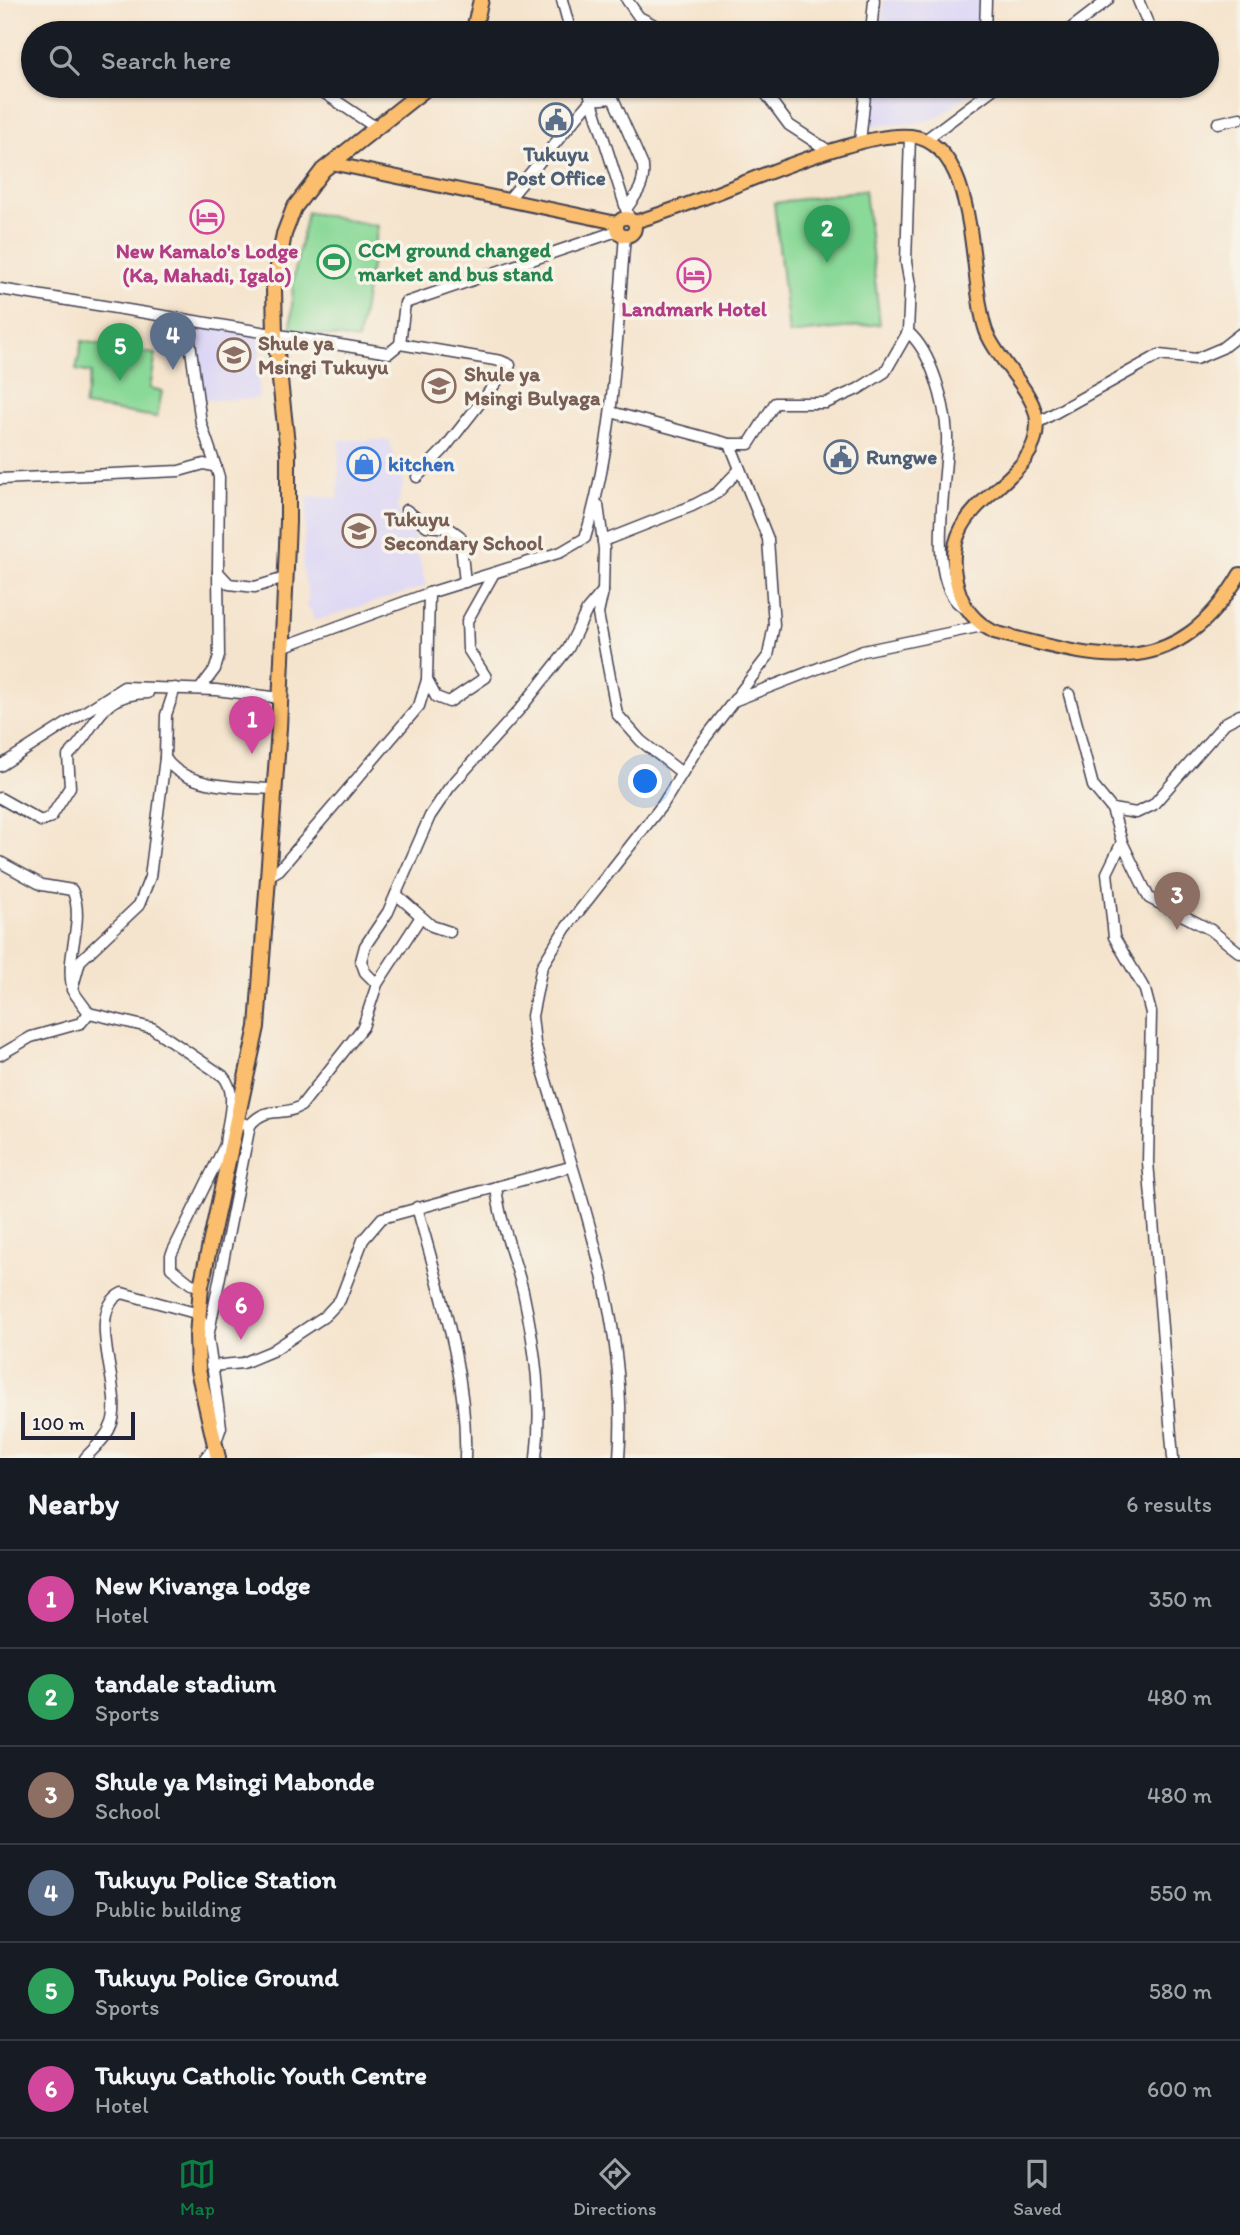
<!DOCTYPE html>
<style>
:root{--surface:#171b24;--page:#20242c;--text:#f1f3f6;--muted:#9ea1a6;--line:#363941;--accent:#0b8043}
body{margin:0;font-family:Itim,sans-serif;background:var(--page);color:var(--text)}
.scale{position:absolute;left:21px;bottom:18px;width:114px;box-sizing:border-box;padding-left:7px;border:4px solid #22223b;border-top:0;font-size:19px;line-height:24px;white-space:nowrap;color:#22223b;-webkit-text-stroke:5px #f7f3e8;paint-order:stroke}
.you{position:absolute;left:646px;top:782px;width:24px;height:24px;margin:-18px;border:5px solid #fff;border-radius:50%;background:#1a73e8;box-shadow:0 0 0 10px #1a73e833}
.badge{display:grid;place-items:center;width:46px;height:46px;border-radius:50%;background:var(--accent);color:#fff;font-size:23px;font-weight:700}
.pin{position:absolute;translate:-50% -58px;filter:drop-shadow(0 2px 4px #0008)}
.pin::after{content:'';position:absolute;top:37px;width:24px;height:21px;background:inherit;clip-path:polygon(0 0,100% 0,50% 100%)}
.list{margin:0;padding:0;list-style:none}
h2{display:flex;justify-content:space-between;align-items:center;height:91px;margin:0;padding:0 28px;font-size:30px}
h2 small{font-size:23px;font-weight:400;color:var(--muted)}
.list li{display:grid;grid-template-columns:46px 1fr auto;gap:21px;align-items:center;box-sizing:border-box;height:98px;padding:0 28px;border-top:2px solid var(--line)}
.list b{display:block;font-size:26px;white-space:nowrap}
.list p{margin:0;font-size:23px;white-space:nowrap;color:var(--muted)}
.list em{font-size:23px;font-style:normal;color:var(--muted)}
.icon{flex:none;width:38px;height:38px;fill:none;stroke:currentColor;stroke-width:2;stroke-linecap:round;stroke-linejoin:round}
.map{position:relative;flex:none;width:1240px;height:1458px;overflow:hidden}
.search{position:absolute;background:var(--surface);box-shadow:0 2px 5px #0004;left:21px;right:21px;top:21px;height:77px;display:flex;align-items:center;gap:18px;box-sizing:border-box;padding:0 24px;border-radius:38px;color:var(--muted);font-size:26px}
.sheet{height:679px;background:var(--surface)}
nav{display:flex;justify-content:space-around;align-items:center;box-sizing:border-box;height:98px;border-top:2px solid var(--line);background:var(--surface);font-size:19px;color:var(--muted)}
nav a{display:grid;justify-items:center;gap:4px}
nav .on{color:var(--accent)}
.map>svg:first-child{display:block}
.built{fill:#dcd6f6}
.green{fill:#8bd998;stroke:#567e6a;stroke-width:2}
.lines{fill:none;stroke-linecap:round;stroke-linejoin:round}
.minor-casing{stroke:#423f51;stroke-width:13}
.major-casing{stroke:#423f51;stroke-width:16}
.highway-casing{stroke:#423f51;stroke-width:18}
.minor{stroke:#fff;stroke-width:10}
.major{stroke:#fabe6e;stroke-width:12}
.highway{stroke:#fabe6e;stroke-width:14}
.labels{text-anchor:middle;stroke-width:7;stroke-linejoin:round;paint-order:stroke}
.service-label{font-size:21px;font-weight:bold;fill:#4e5e75;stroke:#f7f3e8}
.leisure-label{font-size:21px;font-weight:bold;fill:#27864d;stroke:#f7f3e8;text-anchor:start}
.hotel-label{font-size:21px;font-weight:bold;fill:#b23c85;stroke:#f7f3e8}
.education-label{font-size:21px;font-weight:bold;fill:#785e54;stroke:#f7f3e8;text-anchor:start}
.shop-label{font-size:21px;font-weight:bold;fill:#366cbe;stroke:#f7f3e8;text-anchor:start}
</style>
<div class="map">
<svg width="1240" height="1458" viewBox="0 0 1240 1458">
<rect width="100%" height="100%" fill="#f7f3e8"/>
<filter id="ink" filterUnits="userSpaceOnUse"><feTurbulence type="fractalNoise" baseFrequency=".0143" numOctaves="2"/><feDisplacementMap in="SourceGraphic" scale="14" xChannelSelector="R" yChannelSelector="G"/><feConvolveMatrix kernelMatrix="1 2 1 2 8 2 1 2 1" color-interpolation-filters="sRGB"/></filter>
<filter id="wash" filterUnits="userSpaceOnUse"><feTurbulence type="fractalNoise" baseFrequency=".00686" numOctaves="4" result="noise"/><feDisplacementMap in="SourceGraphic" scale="28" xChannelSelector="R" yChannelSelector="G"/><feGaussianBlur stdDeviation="1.57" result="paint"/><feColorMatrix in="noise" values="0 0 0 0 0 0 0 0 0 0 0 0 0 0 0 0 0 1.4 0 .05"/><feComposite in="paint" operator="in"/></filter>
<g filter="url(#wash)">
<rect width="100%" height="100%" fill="#f5e4cd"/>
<g class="built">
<polygon points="884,0 983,0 984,33 880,33"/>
<polygon points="874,86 981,86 937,118 920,123 869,126"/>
<polygon points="261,325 258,399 199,400 199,326"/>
<polygon points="339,440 389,440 404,482 397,507 401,517 412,528 426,586 314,621 312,612 305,605 309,598 302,567 308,496 338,498"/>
</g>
<g class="green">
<polygon points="865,190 880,324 789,334 774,203"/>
<polygon points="307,212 378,226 358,340 291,330 293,281"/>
<polygon points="82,341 156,354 150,388 162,391 157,417 84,406 91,373 76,370"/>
</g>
</g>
<g filter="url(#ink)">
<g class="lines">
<defs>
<g id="minor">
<polyline points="562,0 571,33"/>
<polyline points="627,0 639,17 670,33"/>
<polyline points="1138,0 1152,33"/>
<polyline points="871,33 874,0"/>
<polyline points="985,33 986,0"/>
<polyline points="1065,33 1108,0"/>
<polyline points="314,86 375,127"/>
<polyline points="587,86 629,218"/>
<polyline points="760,86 789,125 829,151"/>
<polyline points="1218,123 1240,118"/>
<polyline points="925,140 997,86"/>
<polyline points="860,142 866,86"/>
<path d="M508 200 591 100 613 98 643 166C645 185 637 194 626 209"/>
<polyline points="0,289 389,353 400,344 405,303 617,231"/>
<polyline points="187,320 201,423 216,467"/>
<path d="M908 332C932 352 945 404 947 435 949 477 922 586 966 609"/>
<polyline points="400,344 501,361 510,365 444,449 417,477"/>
<polyline points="611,412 730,444 749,444 775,403 826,403 858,389 885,372 908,332 910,285 906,262 910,136"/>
<polyline points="1037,423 1159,355 1196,359 1222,348 1240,334"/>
<polyline points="0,479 179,471 204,464 216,467 219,477 218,572 229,584 255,587 285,578"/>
<polyline points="598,505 604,549 603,591 598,614 617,714 641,741 682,773"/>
<polyline points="406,510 427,526 449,528 460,536 465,582"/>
<polyline points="603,541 692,506 717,493 739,470"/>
<path d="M282 647 429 593 561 552 585 538C615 441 616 337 625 236"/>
<polyline points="427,680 436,697 449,702 486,677 468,649 467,621 494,573"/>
<path d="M175 688 166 715 165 758 150 877 139 905 80 961 72 990 89 1013 152 1028 223 1076C240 1095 225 1125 225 1147"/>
<polyline points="200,689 215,669 219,656 218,572"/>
<polyline points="1069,694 1093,786 1112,809 1122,842 1149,898 1211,930 1240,953"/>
<polyline points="736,700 863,651 982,626"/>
<path d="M165 758C185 789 240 787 274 789"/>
<polyline points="0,766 124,687 216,690 281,698"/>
<path d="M0 798 41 821 51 817 70 787 68 756C99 726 97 694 148 693"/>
<polyline points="1112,809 1136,813 1153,805 1225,723 1240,715"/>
<polyline points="1122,842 1107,873 1114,937 1145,990 1151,1013 1148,1162 1173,1458"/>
<path d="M0 862 42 885 72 890C86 920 65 954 72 986"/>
<polyline points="267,877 279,870 419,706 427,680 429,593"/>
<polyline points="396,894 432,926 450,932"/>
<polyline points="377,984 365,972 361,961 365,946 388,912 430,816 449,788 520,709 568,649 587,610 603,591"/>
<polyline points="0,1055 31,1037 81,1023 89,1013"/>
<path d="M238 1122 250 1125C268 1104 281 1118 301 1106L363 1027 377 984 420 918"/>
<path d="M496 1187C500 1223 514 1256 523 1291 535 1347 543 1402 536 1458"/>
<path d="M417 1207C439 1289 468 1373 465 1458"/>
<polyline points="201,1286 191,1284 171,1268 171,1255 224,1147"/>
<polyline points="208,1337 250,1125"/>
<polyline points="211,1366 243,1363 272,1351 325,1316 340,1300 363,1240 382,1218 570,1167"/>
<path d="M85 1458C95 1447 107 1438 112 1423 124 1388 83 1312 122 1293L199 1314 208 1337 221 1427 214 1447 205 1458"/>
<path d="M619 1458C630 1316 573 1177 535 1043L532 1016 542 966 565 929 663 804 697 749 768 656 774 625 768 539 730 444"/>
</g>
<g id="major">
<polyline points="331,163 617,223"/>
<circle cx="626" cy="227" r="9"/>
<path d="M634 222C705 202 772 167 843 147 864 141 889 134 911 136 981 144 968 281 986 331 997 361 1037 393 1037 423 1038 490 931 497 958 588 964 609 975 622 994 632 1098 659 1175 685 1240 574"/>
</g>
<g id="highway">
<polyline points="473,33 481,0"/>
<polyline points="218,1458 198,1370 197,1336 201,1286 257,1027 279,728 288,522 288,453 275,335 274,288 284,234 294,208 323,170 429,86"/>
</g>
</defs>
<use href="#minor" class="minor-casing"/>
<use href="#major" class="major-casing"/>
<use href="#highway" class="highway-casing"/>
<use href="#minor" class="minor"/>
<use href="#major" class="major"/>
<use href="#highway" class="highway"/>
</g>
</g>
<defs>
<symbol id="civic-ring" viewBox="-11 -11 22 22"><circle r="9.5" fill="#f7f3e8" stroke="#5c6f8a" stroke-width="1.5"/><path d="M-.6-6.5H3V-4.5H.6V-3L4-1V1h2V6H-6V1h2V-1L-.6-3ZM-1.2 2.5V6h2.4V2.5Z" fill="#5c6f8a"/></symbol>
<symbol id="hotel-ring" viewBox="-11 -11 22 22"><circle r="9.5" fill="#f7f3e8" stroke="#d1479c" stroke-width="1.5"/><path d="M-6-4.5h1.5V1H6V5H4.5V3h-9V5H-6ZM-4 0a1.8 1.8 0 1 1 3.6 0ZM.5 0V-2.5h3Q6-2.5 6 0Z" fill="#d1479c"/></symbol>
<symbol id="stadium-ring" viewBox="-11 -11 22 22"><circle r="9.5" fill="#f7f3e8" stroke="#2e9e5b" stroke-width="1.5"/><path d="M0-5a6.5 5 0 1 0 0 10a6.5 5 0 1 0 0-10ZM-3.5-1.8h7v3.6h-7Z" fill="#2e9e5b"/></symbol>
<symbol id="school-ring" viewBox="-11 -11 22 22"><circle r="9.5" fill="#f7f3e8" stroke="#8d6e63" stroke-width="1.5"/><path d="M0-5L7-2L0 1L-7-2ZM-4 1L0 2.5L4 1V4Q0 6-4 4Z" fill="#8d6e63"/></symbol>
<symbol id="shop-ring" viewBox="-11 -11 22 22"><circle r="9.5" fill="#f7f3e8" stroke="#3f7fe0" stroke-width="1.5"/><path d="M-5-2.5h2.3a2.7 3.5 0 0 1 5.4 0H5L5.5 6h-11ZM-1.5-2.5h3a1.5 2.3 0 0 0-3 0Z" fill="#3f7fe0"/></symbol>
</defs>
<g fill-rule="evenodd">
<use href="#civic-ring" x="537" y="101" width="38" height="38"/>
<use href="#hotel-ring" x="188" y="198" width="38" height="38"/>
<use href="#stadium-ring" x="315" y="243" width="38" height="38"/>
<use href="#hotel-ring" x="675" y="256" width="38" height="38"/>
<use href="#school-ring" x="215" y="336" width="38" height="38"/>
<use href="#school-ring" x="420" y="367" width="38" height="38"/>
<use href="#civic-ring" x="822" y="438" width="38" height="38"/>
<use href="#shop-ring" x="345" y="445" width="38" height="38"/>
<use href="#school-ring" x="340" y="512" width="38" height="38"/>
</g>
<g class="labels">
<g class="service-label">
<text x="556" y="161">Tukuyu<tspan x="556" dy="24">Post Office</tspan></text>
<text x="866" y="464" text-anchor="start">Rungwe</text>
</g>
<g class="leisure-label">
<text x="358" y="257">CCM ground changed<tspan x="358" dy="24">market and bus stand</tspan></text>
</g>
<g class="hotel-label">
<text x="207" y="258">New Kamalo's Lodge<tspan x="207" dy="24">(Ka, Mahadi, Igalo)</tspan></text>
<text x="694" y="316">Landmark Hotel</text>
</g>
<g class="education-label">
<text x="258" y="350">Shule ya<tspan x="258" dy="24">Msingi Tukuyu</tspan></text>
<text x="464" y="381">Shule ya<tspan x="464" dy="24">Msingi Bulyaga</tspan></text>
<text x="384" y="526">Tukuyu<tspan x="384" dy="24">Secondary School</tspan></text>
</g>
<g class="shop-label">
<text x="388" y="471">kitchen</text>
</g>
</g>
</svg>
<div class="scale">100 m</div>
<div class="you"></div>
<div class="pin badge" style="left:252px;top:754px;background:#d1479c">1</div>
<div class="pin badge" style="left:827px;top:263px;background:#2e9e5b">2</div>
<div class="pin badge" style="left:1177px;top:930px;background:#8d6e63">3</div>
<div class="pin badge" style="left:173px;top:370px;background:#5c6f8a">4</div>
<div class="pin badge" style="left:120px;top:381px;background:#2e9e5b">5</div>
<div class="pin badge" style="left:241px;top:1340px;background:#d1479c">6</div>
<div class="search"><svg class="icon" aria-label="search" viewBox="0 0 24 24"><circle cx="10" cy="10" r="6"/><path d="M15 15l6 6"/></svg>Search here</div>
</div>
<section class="sheet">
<h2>Nearby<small>6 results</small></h2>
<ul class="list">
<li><span class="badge" style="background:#d1479c">1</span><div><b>New Kivanga Lodge</b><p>Hotel</p></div><em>350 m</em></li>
<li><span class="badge" style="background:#2e9e5b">2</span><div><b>tandale stadium</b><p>Sports</p></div><em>480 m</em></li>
<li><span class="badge" style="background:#8d6e63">3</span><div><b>Shule ya Msingi Mabonde</b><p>School</p></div><em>480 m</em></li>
<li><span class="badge" style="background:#5c6f8a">4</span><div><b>Tukuyu Police Station</b><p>Public building</p></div><em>550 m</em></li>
<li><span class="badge" style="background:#2e9e5b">5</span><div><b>Tukuyu Police Ground</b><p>Sports</p></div><em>580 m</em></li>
<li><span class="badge" style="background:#d1479c">6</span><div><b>Tukuyu Catholic Youth Centre</b><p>Hotel</p></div><em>600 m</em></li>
</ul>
</section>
<nav>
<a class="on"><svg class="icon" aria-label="map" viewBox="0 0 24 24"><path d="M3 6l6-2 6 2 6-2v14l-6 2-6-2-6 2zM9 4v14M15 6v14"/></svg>Map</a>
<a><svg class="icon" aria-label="directions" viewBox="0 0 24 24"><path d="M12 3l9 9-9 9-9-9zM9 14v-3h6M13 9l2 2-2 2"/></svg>Directions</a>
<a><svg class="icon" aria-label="saved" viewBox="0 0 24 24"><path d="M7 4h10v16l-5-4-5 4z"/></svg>Saved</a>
</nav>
